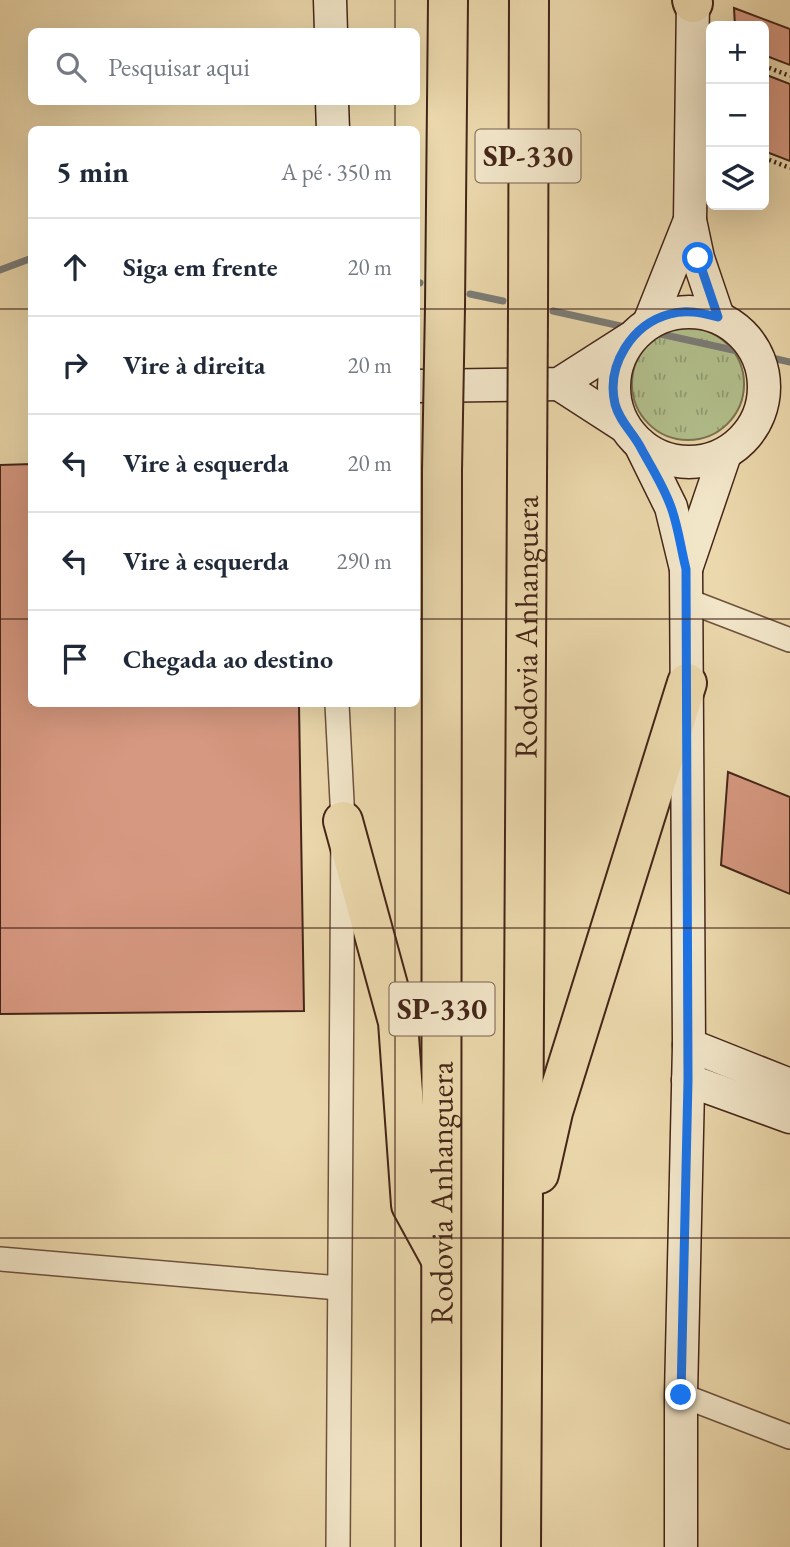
<!DOCTYPE html>
<html lang="pt">
<meta charset="utf-8">
<style>
:root{--surface:#fff;--page:#f2f2f3;--text:#1f2937;--muted:#747a83;--line:#e0e1e3}
body{margin:0;font-family:"EB Garamond",serif;background:var(--page);color:var(--text)}
.controls{position:absolute;right:21px;top:21px;display:grid;overflow:hidden;border-radius:10px;box-shadow:0 7px 28px #0002}
.controls button{width:63px;height:63px;display:grid;place-items:center;padding:0;border:0;border-bottom:2px solid var(--line);background:var(--surface);color:var(--text);font:35px sans-serif}
.stop{position:absolute;width:21px;height:21px;margin:-16px;border:5px solid #1a73e8;border-radius:50%;background:#fff}
.stop.end{background:#1a73e8;border-color:#fff;box-shadow:0 2px 7px #0008}
.list{margin:0;padding:0;list-style:none}
h2{display:flex;justify-content:space-between;align-items:center;height:91px;margin:0;padding:0 28px;font-size:30px}
h2 small{font-size:23px;font-weight:400;color:var(--muted)}
.list li{display:grid;grid-template-columns:46px 1fr auto;gap:21px;align-items:center;box-sizing:border-box;height:98px;padding:0 28px;border-top:2px solid var(--line)}
.list b{display:block;font-size:26px;white-space:nowrap}
.list em{font-size:23px;font-style:normal;color:var(--muted)}
.icon{flex:none;width:38px;height:38px;fill:none;stroke:currentColor;stroke-width:2;stroke-linecap:round;stroke-linejoin:round}
.map{position:relative;flex:none;width:790px;height:1547px;overflow:hidden}
.search{position:absolute;background:var(--surface);box-shadow:0 7px 28px #0002;left:28px;top:28px;width:392px;height:77px;display:flex;align-items:center;gap:18px;box-sizing:border-box;padding:0 24px;border-radius:10px;color:var(--muted);font-size:26px}
.panel{position:absolute;background:var(--surface);box-shadow:0 7px 28px #0002;left:28px;top:126px;width:392px;height:581px;border-radius:10px}
.map>svg:first-child{display:block}
.grass{fill:url(#grass-tufts);stroke:#7b7252;stroke-width:2}
.lines{fill:none;stroke-linecap:round;stroke-linejoin:round}
.stream{stroke:#7b7c77;stroke-width:7}
.building{fill:#d69880;stroke:#442518;stroke-width:2}
.street-casing{stroke:#6e523d;stroke-width:26}
.secondary-casing{stroke:#442518;stroke-width:35}
.highway-casing{stroke:#442518;stroke-width:42}
.path{stroke:#442518;stroke-width:4.5;stroke-dasharray:2 3.5;stroke-linecap:butt}
.street{stroke:#f2e6c9;stroke-width:23}
.secondary{stroke:#f2e6c9;stroke-width:32}
.highway{stroke:#ebd8ac;stroke-width:38}
.highway-bridge-casing{stroke:#442518;stroke-width:42;stroke-linecap:butt}
.highway-bridge{stroke:#ebd8ac;stroke-width:38}
.route{stroke:#1a73e8;stroke-width:9}
.grid{fill:none;stroke:#442518;stroke-width:2;stroke-opacity:0.55}
.labels{text-anchor:middle;stroke-width:5;stroke-linejoin:round;paint-order:stroke}
.shield{fill:#f2e6c9;stroke:#785f4d;stroke-width:2}
.shield-label{font-size:30px;font-weight:bold;fill:#442518}
.street-label{font-size:32px;fill:#442518;stroke:#f2e6c9}
</style>
<div class="map">
<svg width="790" height="1547" viewBox="0 0 790 1547">
<defs>
<pattern id="grass-tufts" width="24" height="20" patternUnits="userSpaceOnUse" patternTransform="scale(1.75)"><rect width="24" height="20" fill="#b2c08d"/><path d="M3 7l-1-3M5 7V3M7 7l1-3M15 17l-1-3M17 17v-4M19 17l1-3" fill="none" stroke="#929c72"/></pattern>
</defs>
<rect width="100%" height="100%" fill="#ebd8ac"/>
<filter id="stains"><feTurbulence type="fractalNoise" baseFrequency=".00286" numOctaves="4"/><feColorMatrix values="0 0 0 0 .2 0 0 0 0 .09 0 0 0 0 .02 0 0 0 .5 -.17"/></filter>
<radialGradient id="worn" r=".72"><stop offset=".6" stop-color="#630" stop-opacity="0"/><stop offset="1" stop-color="#630" stop-opacity=".3"/></radialGradient>
<circle class="grass" cx="688" cy="384" r="56"/>
<g class="lines">
<g class="stream">
<polyline points="0,270 32,258"/>
<polyline points="416,282 420,283"/>
<polyline points="470,294 503,301"/>
<polyline points="553,311 625,327"/>
<polyline points="656,333 742,352"/>
<polyline points="772,358 790,362"/>
</g>
</g>
<g class="building">
<polygon points="734,8 790,29 790,65 764,55 764,26 735,26"/>
<polygon points="764,74 790,84 790,161 764,151"/>
<polygon points="32,464 32,704 299,704 304,1011 0,1014 0,465"/>
<polygon points="728,772 790,797 790,894 721,865"/>
</g>
<g class="lines">
<defs>
<g id="street">
<polyline points="686,600 790,640"/>
<polyline points="337,704 343,821 338,1547"/>
<polyline points="0,1259 339,1288"/>
<polyline points="681,1395 790,1437"/>
</g>
<g id="secondary">
<polyline points="330,0 331,32"/>
<polyline points="693,0 690,220 698,258 718,317"/>
<polyline points="332,102 333,130"/>
<circle cx="689" cy="387" r="75"/>
<polyline points="649,323 690,220"/>
<polyline points="559,384 624,426"/>
<polyline points="416,386 559,384 631,338"/>
<polyline points="640,444 671,507 686,569 689,1045 681,1395 681,1547"/>
<polyline points="686,569 725,454"/>
<polyline points="689,1045 790,1085"/>
<polyline points="688,1080 790,1117"/>
</g>
<g id="highway">
<polyline points="692,0 693,3"/>
<polyline points="445,307 448,0"/>
<polyline points="528,312 529,0"/>
<polyline points="343,821 398,1022 411,1205 440,1258"/>
<polyline points="539,1174 553,1112 687,683"/>
<path id="s1" d="M441 1547 442 470"/>
<path id="s2" d="M521 1547 527 476"/>
</g>
</defs>
<use href="#street" class="street-casing"/>
<use href="#secondary" class="secondary-casing"/>
<use href="#highway" class="highway-casing"/>
<g class="path">
<polyline points="764,66 790,76"/>
<polyline points="764,158 790,168"/>
</g>
<use href="#street" class="street"/>
<use href="#secondary" class="secondary"/>
<use href="#highway" class="highway"/>
<defs>
<g id="highway-bridge">
<polyline points="442,470 445,307"/>
<polyline points="527,476 528,312"/>
</g>
</defs>
<use href="#highway-bridge" class="highway-bridge-casing"/>
<use href="#highway-bridge" class="highway-bridge"/>
</g>
<g class="lines">
<path class="route" d="M681 1395 688 1080 686 569C681 549 678 526 671 507 664 487 652 468 642 450 634 433 620 423 615 404 606 365 632 324 670 314 686 309 702 313 718 317L698 258"/>
</g>
<path class="grid" d="M395 0V32M395 102V130M0 309H32M416 309H790M0 619H32M416 619H790M395 704V1547M0 928H790M0 1238H790"/>
<g class="labels">
<g class="shield">
<rect x="475.5" y="129.5" width="105" height="53" rx="5"/>
<rect x="389.5" y="982.5" width="105" height="53" rx="5"/>
</g>
<g class="shield-label">
<text x="528" y="166">SP-330</text>
<text x="442" y="1019">SP-330</text>
</g>
<g class="street-label">
<text dy="11" stroke="none"><textPath href="#s2" startOffset="920">Rodovia Anhanguera</textPath></text>
<text dy="11" stroke="none"><textPath href="#s1" startOffset="354">Rodovia Anhanguera</textPath></text>
</g>
</g>
<rect width="100%" height="100%" filter="url(#stains)"/>
<rect width="100%" height="100%" fill="url(#worn)"/>
</svg>
<div class="controls">
<button>+</button>
<button>−</button>
<button><svg class="icon" aria-label="layers" viewBox="0 0 24 24"><path d="M12 4l9 5-9 5-9-5zM3 14l9 5 9-5"/></svg></button>
</div>
<div class="stop" style="left:698px;top:258px"></div>
<div class="stop end" style="left:681px;top:1395px"></div>
<div class="search"><svg class="icon" aria-label="search" viewBox="0 0 24 24"><circle cx="10" cy="10" r="6"/><path d="M15 15l6 6"/></svg>Pesquisar aqui</div>
<section class="panel">
<h2>5 min<small>A pé · 350 m</small></h2>
<ul class="list">
<li><svg class="icon" aria-label="ahead" viewBox="0 0 24 24"><path d="M12 20V5M6 11l6-6 6 6"/></svg><div><b>Siga em frente</b></div><em>20 m</em></li>
<li><svg class="icon" aria-label="right" viewBox="0 0 24 24"><path d="M7 20v-9h11M14 6l5 5-5 5"/></svg><div><b>Vire à direita</b></div><em>20 m</em></li>
<li><svg class="icon" aria-label="left" viewBox="0 0 24 24"><path d="M17 20v-9H6M10 6l-5 5 5 5"/></svg><div><b>Vire à esquerda</b></div><em>20 m</em></li>
<li><svg class="icon" aria-label="left" viewBox="0 0 24 24"><path d="M17 20v-9H6M10 6l-5 5 5 5"/></svg><div><b>Vire à esquerda</b></div><em>290 m</em></li>
<li><svg class="icon" aria-label="arrive" viewBox="0 0 24 24"><path d="M6 21V4h12l-3 4 3 4H6"/></svg><div><b>Chegada ao destino</b></div></li>
</ul>
</section>
</div>
